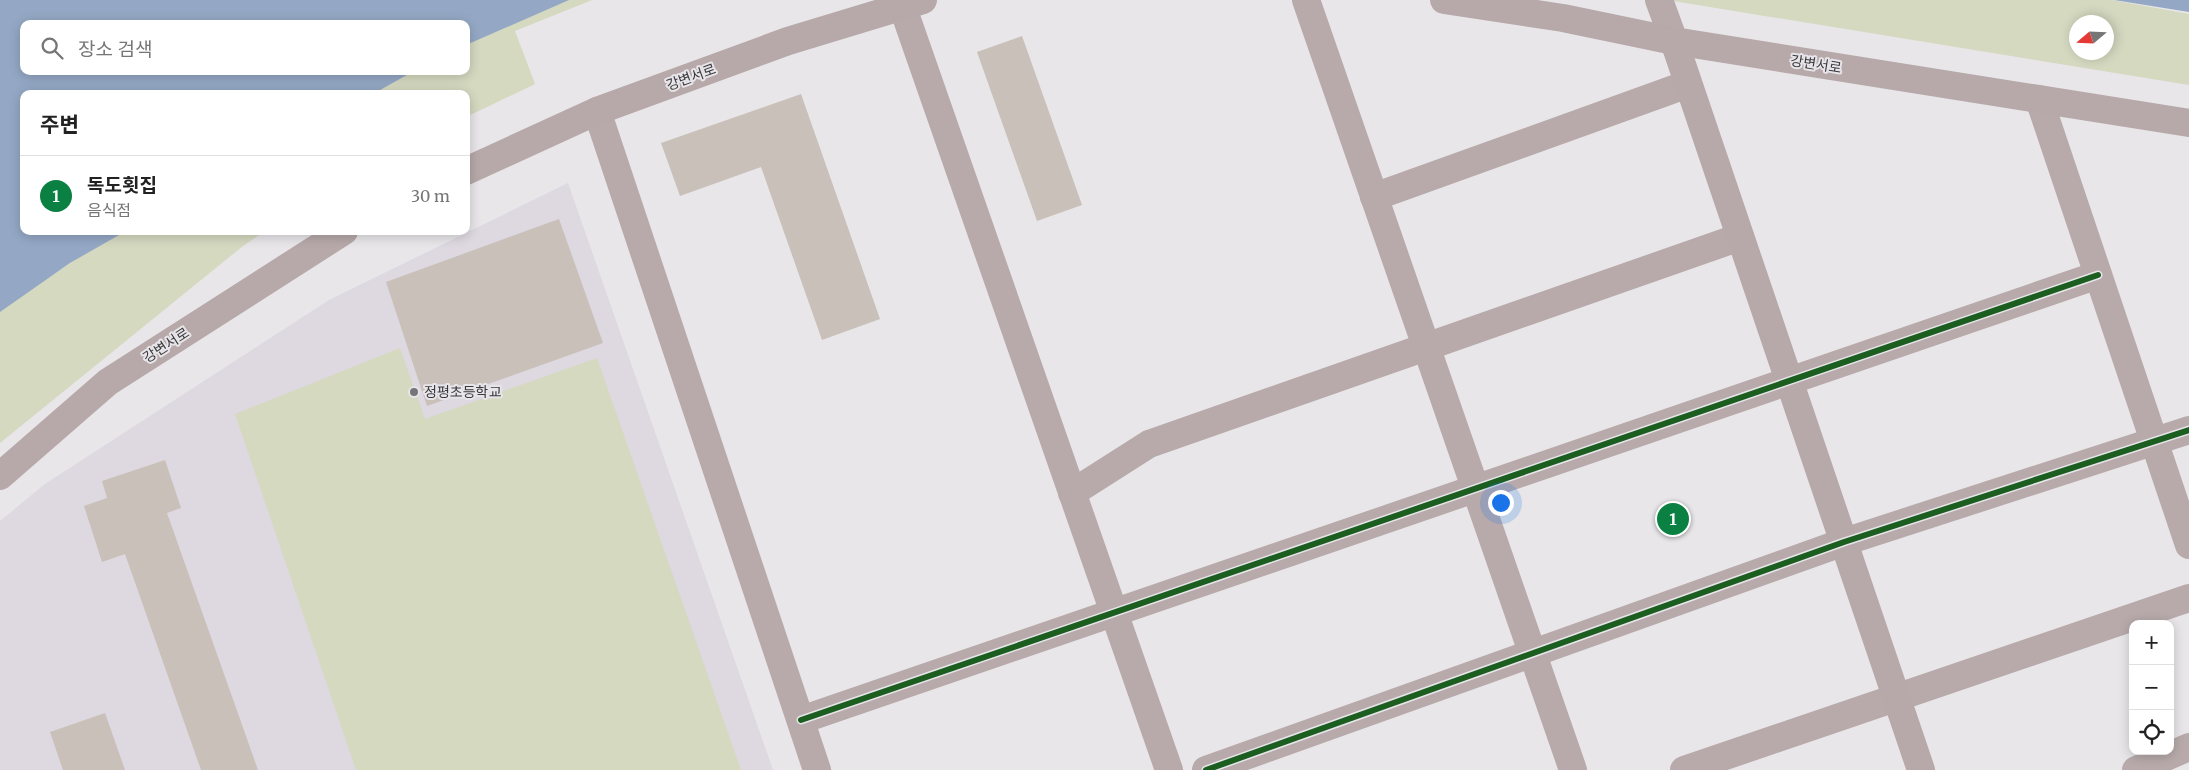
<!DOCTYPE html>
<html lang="ko">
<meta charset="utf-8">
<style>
:root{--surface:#fff;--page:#f2f2f2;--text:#222;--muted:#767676;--line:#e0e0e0;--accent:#0b8043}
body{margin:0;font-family:Merriweather,"Noto Sans KR",serif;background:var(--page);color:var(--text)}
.controls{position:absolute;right:15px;bottom:15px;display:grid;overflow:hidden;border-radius:10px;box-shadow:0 2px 12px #0003}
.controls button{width:45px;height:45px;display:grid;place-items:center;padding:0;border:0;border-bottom:1px solid var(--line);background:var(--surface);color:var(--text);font:25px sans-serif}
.compass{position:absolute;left:2069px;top:15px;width:45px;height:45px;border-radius:50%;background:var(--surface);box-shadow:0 2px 12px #0003;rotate:251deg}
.you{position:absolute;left:1500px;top:502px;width:18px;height:18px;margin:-12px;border:4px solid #fff;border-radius:50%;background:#1a73e8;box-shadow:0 0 0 8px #1a73e833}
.badge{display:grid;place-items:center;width:32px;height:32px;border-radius:50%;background:var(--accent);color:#fff;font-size:16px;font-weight:700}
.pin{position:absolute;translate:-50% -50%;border:2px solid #fff;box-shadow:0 1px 5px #0006}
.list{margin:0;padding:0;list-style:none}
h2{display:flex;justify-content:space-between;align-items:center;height:65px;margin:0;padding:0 20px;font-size:21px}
h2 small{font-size:16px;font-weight:400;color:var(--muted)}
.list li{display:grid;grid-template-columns:32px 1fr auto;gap:15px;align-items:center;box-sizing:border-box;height:80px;padding:0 20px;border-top:1px solid var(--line)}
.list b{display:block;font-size:19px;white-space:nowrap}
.list p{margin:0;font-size:16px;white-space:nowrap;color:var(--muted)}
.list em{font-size:16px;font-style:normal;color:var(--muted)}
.icon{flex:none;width:28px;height:28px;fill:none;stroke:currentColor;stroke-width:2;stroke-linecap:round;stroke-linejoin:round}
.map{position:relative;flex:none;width:2189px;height:770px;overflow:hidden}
.search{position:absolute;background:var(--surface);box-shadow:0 2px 12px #0003;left:20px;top:20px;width:450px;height:55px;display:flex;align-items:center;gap:12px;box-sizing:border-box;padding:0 18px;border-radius:10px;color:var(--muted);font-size:19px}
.panel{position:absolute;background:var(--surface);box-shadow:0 2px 12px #0003;left:20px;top:90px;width:450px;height:145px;border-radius:10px}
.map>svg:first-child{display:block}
.built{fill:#ded8e0}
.green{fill:#d5d9c0;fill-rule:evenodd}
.water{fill:#94a8c5}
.building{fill:#c8c0b9}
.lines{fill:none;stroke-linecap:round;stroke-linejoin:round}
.street{stroke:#b8aaaa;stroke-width:28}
.secondary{stroke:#b7a9a9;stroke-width:28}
.cycleway-casing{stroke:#e8e5ea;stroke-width:9}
.cycleway{stroke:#1b5e20;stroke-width:6}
.poi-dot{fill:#767577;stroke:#e8e5ea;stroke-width:2}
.labels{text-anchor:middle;stroke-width:4;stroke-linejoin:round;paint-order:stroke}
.street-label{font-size:14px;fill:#39383a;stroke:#e8e5ea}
.poi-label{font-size:14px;fill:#39383a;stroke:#e8e5ea;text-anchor:start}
</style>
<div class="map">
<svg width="2189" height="770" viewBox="0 0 2189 770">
<rect width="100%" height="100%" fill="#e8e6e9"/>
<polygon class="built" points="568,183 773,770 0,770 0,521 45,484 329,300"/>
<g class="green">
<polygon points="559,0 592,0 515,31 535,84 466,117 466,94 370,94 414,71 466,71 466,45"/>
<path d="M1667 0H2112L2189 14V85ZM2076 22H2106V52H2076Z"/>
<polygon points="122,231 265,231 243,246 0,443 0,310 96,246"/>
<polygon points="400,348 425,419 597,358 741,770 356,770 235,414"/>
</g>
<g class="water">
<polygon points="0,0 569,0 466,45 466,24 24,24 24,71 414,71 373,94 24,94 24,231 126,231 70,263 0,312"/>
<polygon points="2114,0 2189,0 2189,12"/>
</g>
<g class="building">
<polygon points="1022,36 1082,205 1037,221 977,52"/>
<polygon points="801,94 880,319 822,340 761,167 680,196 661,143"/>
<polygon points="559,219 603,343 427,406 386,282"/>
<polygon points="165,460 181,508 167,513 258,770 201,770 125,554 102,562 84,506 107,498 102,481"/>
<polygon points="105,713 125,770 63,770 50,732"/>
</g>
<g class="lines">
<g class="street">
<polyline points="1306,0 1573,770"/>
<polyline points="1659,0 1674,41"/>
<polyline points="902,5 1169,770"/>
<polyline points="2039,99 2189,545"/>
<polyline points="597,111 817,770"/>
<polyline points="1374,197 1688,84"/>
<polyline points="1072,493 1149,444 1740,237"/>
<polyline points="801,720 2098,275"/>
<polyline points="1206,770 1844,542 2189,430"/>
<polyline points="1684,770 2189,598"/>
<polyline points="2136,770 2189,747"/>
</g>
<g class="secondary">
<polyline points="1444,0 1563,18 1674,41 2189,123"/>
<polyline points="1674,41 1921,770"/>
<polyline points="466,171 597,111 788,41 923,0"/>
<polyline points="0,476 108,382 344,231"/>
</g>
<defs>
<g id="cycleway">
<polyline points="801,720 2098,275"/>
<polyline points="1206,770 1844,542 2189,430"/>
</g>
</defs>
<use href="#cycleway" class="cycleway-casing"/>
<use href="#cycleway" class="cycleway"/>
</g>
<circle class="poi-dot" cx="414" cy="392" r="5"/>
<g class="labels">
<g class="street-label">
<text transform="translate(1816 64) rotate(9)" y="5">강변서로</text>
<text transform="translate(691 77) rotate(-20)" y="5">강변서로</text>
<text transform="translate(166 345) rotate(-33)" y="5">강변서로</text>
</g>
<g class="poi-label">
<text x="424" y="397">정평초등학교</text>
</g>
</g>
</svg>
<div class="controls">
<button>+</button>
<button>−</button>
<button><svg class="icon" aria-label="locate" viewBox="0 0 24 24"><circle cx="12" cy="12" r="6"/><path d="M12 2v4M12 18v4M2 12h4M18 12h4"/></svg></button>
</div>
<svg class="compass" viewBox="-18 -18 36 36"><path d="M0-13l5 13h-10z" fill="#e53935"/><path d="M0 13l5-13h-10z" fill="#767676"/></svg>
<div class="you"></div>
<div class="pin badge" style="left:1673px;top:519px">1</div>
<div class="search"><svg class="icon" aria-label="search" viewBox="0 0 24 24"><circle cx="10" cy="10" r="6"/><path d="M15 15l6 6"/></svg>장소 검색</div>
<section class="panel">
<h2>주변<small></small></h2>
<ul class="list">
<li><span class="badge">1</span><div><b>독도횟집</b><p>음식점</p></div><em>30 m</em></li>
</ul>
</section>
</div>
